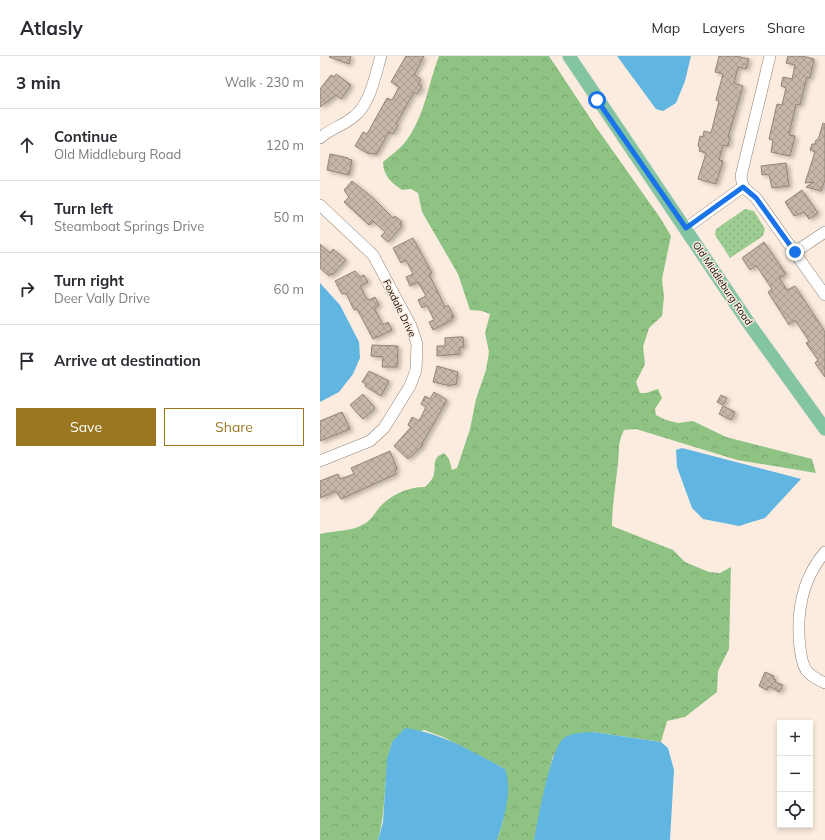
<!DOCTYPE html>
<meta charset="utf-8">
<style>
:root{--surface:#fff;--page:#f2f2f3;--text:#2b2b33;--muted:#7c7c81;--line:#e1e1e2;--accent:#9b7621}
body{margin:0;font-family:Mulish,sans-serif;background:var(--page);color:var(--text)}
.controls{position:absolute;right:12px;bottom:12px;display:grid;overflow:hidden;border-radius:0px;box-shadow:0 2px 6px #0003}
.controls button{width:36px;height:36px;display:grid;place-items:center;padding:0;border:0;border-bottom:1px solid var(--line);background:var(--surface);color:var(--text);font:20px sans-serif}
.stop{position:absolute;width:12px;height:12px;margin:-9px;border:3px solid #1a73e8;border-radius:50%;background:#fff}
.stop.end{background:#1a73e8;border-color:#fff;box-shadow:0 1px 4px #0008}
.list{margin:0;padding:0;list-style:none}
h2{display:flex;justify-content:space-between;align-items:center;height:52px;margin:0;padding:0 16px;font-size:17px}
h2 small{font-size:13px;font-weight:400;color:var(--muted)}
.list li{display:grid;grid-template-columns:26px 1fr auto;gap:12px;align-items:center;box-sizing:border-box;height:72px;padding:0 16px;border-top:1px solid var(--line)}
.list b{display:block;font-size:15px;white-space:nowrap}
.list p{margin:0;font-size:13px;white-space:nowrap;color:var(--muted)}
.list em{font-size:13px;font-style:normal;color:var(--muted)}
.actions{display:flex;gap:8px;padding:12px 16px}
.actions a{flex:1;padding:9px 0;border:1px solid var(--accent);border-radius:0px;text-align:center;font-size:14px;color:var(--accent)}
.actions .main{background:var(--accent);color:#fff}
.icon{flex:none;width:22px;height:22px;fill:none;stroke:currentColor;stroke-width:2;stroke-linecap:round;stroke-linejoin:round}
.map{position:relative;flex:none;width:505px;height:784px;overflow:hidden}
header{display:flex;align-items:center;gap:24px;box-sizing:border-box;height:56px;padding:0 20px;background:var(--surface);border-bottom:1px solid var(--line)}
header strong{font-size:19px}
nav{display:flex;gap:22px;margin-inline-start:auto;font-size:14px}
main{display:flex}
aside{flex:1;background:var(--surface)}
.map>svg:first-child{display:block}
.grass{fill:url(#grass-dots)}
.forest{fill:url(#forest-crowns)}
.water{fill:#60b6e1}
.building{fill:url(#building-cross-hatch);stroke:#918277;filter:url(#shadow)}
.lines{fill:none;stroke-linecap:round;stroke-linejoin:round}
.minor-casing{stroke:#8f8075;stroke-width:12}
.major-casing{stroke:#d4d3d3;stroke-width:14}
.minor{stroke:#fff;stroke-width:11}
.major{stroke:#83c5a2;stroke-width:13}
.route{stroke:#1a73e8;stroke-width:5}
.labels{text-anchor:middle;stroke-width:3;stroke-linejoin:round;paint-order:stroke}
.street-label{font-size:10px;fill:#110c08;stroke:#fcecdf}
</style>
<header>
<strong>Atlasly</strong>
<nav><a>Map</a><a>Layers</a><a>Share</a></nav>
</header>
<main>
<aside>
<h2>3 min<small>Walk · 230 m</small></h2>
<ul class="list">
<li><svg class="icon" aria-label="ahead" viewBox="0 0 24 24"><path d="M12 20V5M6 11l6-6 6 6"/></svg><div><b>Continue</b><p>Old Middleburg Road</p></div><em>120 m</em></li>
<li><svg class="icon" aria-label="left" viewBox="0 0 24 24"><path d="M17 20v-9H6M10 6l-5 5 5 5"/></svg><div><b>Turn left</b><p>Steamboat Springs Drive</p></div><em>50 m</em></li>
<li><svg class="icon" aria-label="right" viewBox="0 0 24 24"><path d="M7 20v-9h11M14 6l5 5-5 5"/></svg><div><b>Turn right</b><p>Deer Vally Drive</p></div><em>60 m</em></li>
<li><svg class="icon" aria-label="arrive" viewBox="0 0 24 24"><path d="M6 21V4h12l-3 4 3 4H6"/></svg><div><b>Arrive at destination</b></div></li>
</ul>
<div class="actions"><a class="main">Save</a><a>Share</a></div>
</aside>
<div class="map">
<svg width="505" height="784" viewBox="0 0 505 784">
<defs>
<pattern id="grass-dots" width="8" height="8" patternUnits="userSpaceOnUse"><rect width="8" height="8" fill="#9ecd94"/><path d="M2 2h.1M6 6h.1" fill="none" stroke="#87af7e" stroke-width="1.8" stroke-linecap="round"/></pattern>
<pattern id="forest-crowns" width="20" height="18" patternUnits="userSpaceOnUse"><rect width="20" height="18" fill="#8fc384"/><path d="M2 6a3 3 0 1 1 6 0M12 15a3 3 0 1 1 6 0" fill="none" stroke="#7aa670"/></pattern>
<pattern id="building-cross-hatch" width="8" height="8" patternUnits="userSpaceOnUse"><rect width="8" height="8" fill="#c5b6a9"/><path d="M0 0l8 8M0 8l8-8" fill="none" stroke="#a89b90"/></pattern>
<filter id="shadow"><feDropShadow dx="3" dy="2" stdDeviation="2" flood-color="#0004"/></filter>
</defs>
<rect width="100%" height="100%" fill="#fcecdf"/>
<polygon class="grass" points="425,153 434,155 445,173 443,180 410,202 395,179 396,173"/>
<path class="forest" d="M119 0H229L276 71 341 163 351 180 342 223 344 241 342 260 329 272 323 291 325 308 316 326 320 337H326L338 333 342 342 335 353 336 359 346 364 358 367 373 365 406 381 492 403 496 417 417 404 316 373 304 374C297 389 300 392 298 407 296 428 292 448 292 470L353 494 365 506 389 516 400 517 411 511 409 593 398 615 397 636 365 661 347 665 341 686 273 676 233 700 214 784H177L183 765 185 713 123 681 104 674 72 686C63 718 67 752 58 784H0V478C15 474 31 476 44 468 50 465 55 457 59 452 70 439 87 431 105 431 109 427 113 423 114 418 116 407 112 402 124 397L129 403 132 414 137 412 150 373 156 343 166 314 169 296 165 277 170 258 162 255 150 254 138 218 102 156 98 137 91 133 82 134C72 127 63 120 63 106 71 99 80 93 86 85 105 60 108 28 119 0Z"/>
<g class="water">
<polygon points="297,0 371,0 365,25 356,47 343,55 336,53"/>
<polygon points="0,227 20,249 39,286 40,302 33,318 19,336 0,346"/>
<polygon points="362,392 470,420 481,423 445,462 419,470 383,463 372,452 357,411 356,394"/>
<path d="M85 672C122 677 153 696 185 713 193 734 184 763 177 784H58L63 766 67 704 72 686Z"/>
<path d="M273 676 341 686 348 692 354 714 350 784H214C218 764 230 694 243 683 251 676 262 677 273 676Z"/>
</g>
<g class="building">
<polygon points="10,0 31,0 29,8 9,1"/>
<polygon points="86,0 104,0 94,19 101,23 98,28 102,30 97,38 94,36 76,68 78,69 73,78 70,76 67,79 56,99 53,97 49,98 35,90 43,76 47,78 67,42 72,44 79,31 71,26"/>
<polygon points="399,0 416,0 429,3 426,13 418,11 414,27 423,30 408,81 410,81 408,90 403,89 399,104 403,105 396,128 378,123 386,97 379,95 380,91 378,90 380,80 383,81 384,75 391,77 399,45 396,44 403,18 395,16"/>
<polygon points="468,0 482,0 494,3 490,22 487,21 480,49 476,48 469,79 475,80 470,100 451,96 453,84 449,83 457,48 462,49 466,32 461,30 463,21 472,23 475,9 466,7"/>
<polygon points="16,18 31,29 21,43 16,39 0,51 0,33 11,19 14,21"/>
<polygon points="503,67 505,68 505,124 501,135 486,131 494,126 485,127 495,96 490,94 492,88 495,88 496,84 498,84"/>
<polygon points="10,98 28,102 28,103 32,104 29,119 7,114"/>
<polygon points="466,107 469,130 452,132 449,118 442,119 441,110"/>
<polygon points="32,125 53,142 73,162 75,160 82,166 80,168 82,170 68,186 61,180 65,176 53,165 49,169 24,146 29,141 24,134"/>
<polygon points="482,134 498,157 489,163 484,156 474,160 465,146"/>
<polygon points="93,182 112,217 109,218 125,251 128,249 134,261 131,262 132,264 113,274 109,266 114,264 107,249 102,252 98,244 106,240 98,226 90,230 86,221 93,218 86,204 81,207 73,192"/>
<polygon points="444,186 466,218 459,222 467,234 475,230 505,276 505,321 495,307 498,304 486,287 489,285 475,264 469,269 448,236 452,233 436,209 430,214 422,202"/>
<polygon points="0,188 10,197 13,193 26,204 12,219 11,217 9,220 0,212"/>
<polygon points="35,215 40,221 44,219 48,226 40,230 46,242 49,244 55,241 59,249 54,252 63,269 68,266 72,274 53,283 37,253 34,254 26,237 22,238 15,225"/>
<polygon points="138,281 143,281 144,291 139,292 140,298 117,300 117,290 125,290 125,282"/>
<polygon points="52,289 78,290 77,311 62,311 63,301 51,300"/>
<polygon points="117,310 138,316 136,329 132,328 131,330 113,326"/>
<polygon points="49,315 69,325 61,340 45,330 46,328 42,326"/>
<polygon points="114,336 127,344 102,388 103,389 88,403 74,390 91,371 88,369 92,361 99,365 106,351 101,348 105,340 110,343"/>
<polygon points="43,338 55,352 43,363 30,349"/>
<polygon points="401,339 407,342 403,349 397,346"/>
<polygon points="403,350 415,356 411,364 399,358"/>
<polygon points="22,356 30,373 0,385 0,365"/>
<polygon points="70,395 77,413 75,414 76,418 21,443 16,435 0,442 0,425 18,418 20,423 34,418 31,412"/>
<polygon points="445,616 454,620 453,623 456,624 455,626 463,629 459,636 449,630 447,634 439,630"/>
</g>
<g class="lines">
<defs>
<g id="minor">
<path d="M0 82C10 73 22 70 32 62 50 50 55 20 61 0"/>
<polyline points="423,131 436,142 505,239"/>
<polyline points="423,131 421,120 450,0"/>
<polyline points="0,149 53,199 91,270 97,288 96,314 90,330 64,372 50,385 0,405"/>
<polyline points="366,172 423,131"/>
<polyline points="475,196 505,176"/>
<path d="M505 496C482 523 476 557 480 592 481 598 482 610 487 615 492 621 498 624 505 627"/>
</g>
<polyline id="major" points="249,0 430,269 505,373"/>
</defs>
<use href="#minor" class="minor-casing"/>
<use href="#major" class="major-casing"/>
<use href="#minor" class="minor"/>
<use href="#major" class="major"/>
</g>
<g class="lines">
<polyline class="route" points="277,44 366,172 423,131 436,142 475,196"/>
</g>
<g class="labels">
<g class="street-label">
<text transform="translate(403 227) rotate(56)" y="4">Old Middleburg Road</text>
<text transform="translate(80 252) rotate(64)" y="4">Foxdale Drive</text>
</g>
</g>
</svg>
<div class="controls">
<button>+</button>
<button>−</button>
<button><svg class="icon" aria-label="locate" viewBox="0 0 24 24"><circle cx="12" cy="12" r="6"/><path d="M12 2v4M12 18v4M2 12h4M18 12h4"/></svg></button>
</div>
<div class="stop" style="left:277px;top:44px"></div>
<div class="stop end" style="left:475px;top:196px"></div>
</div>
</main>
